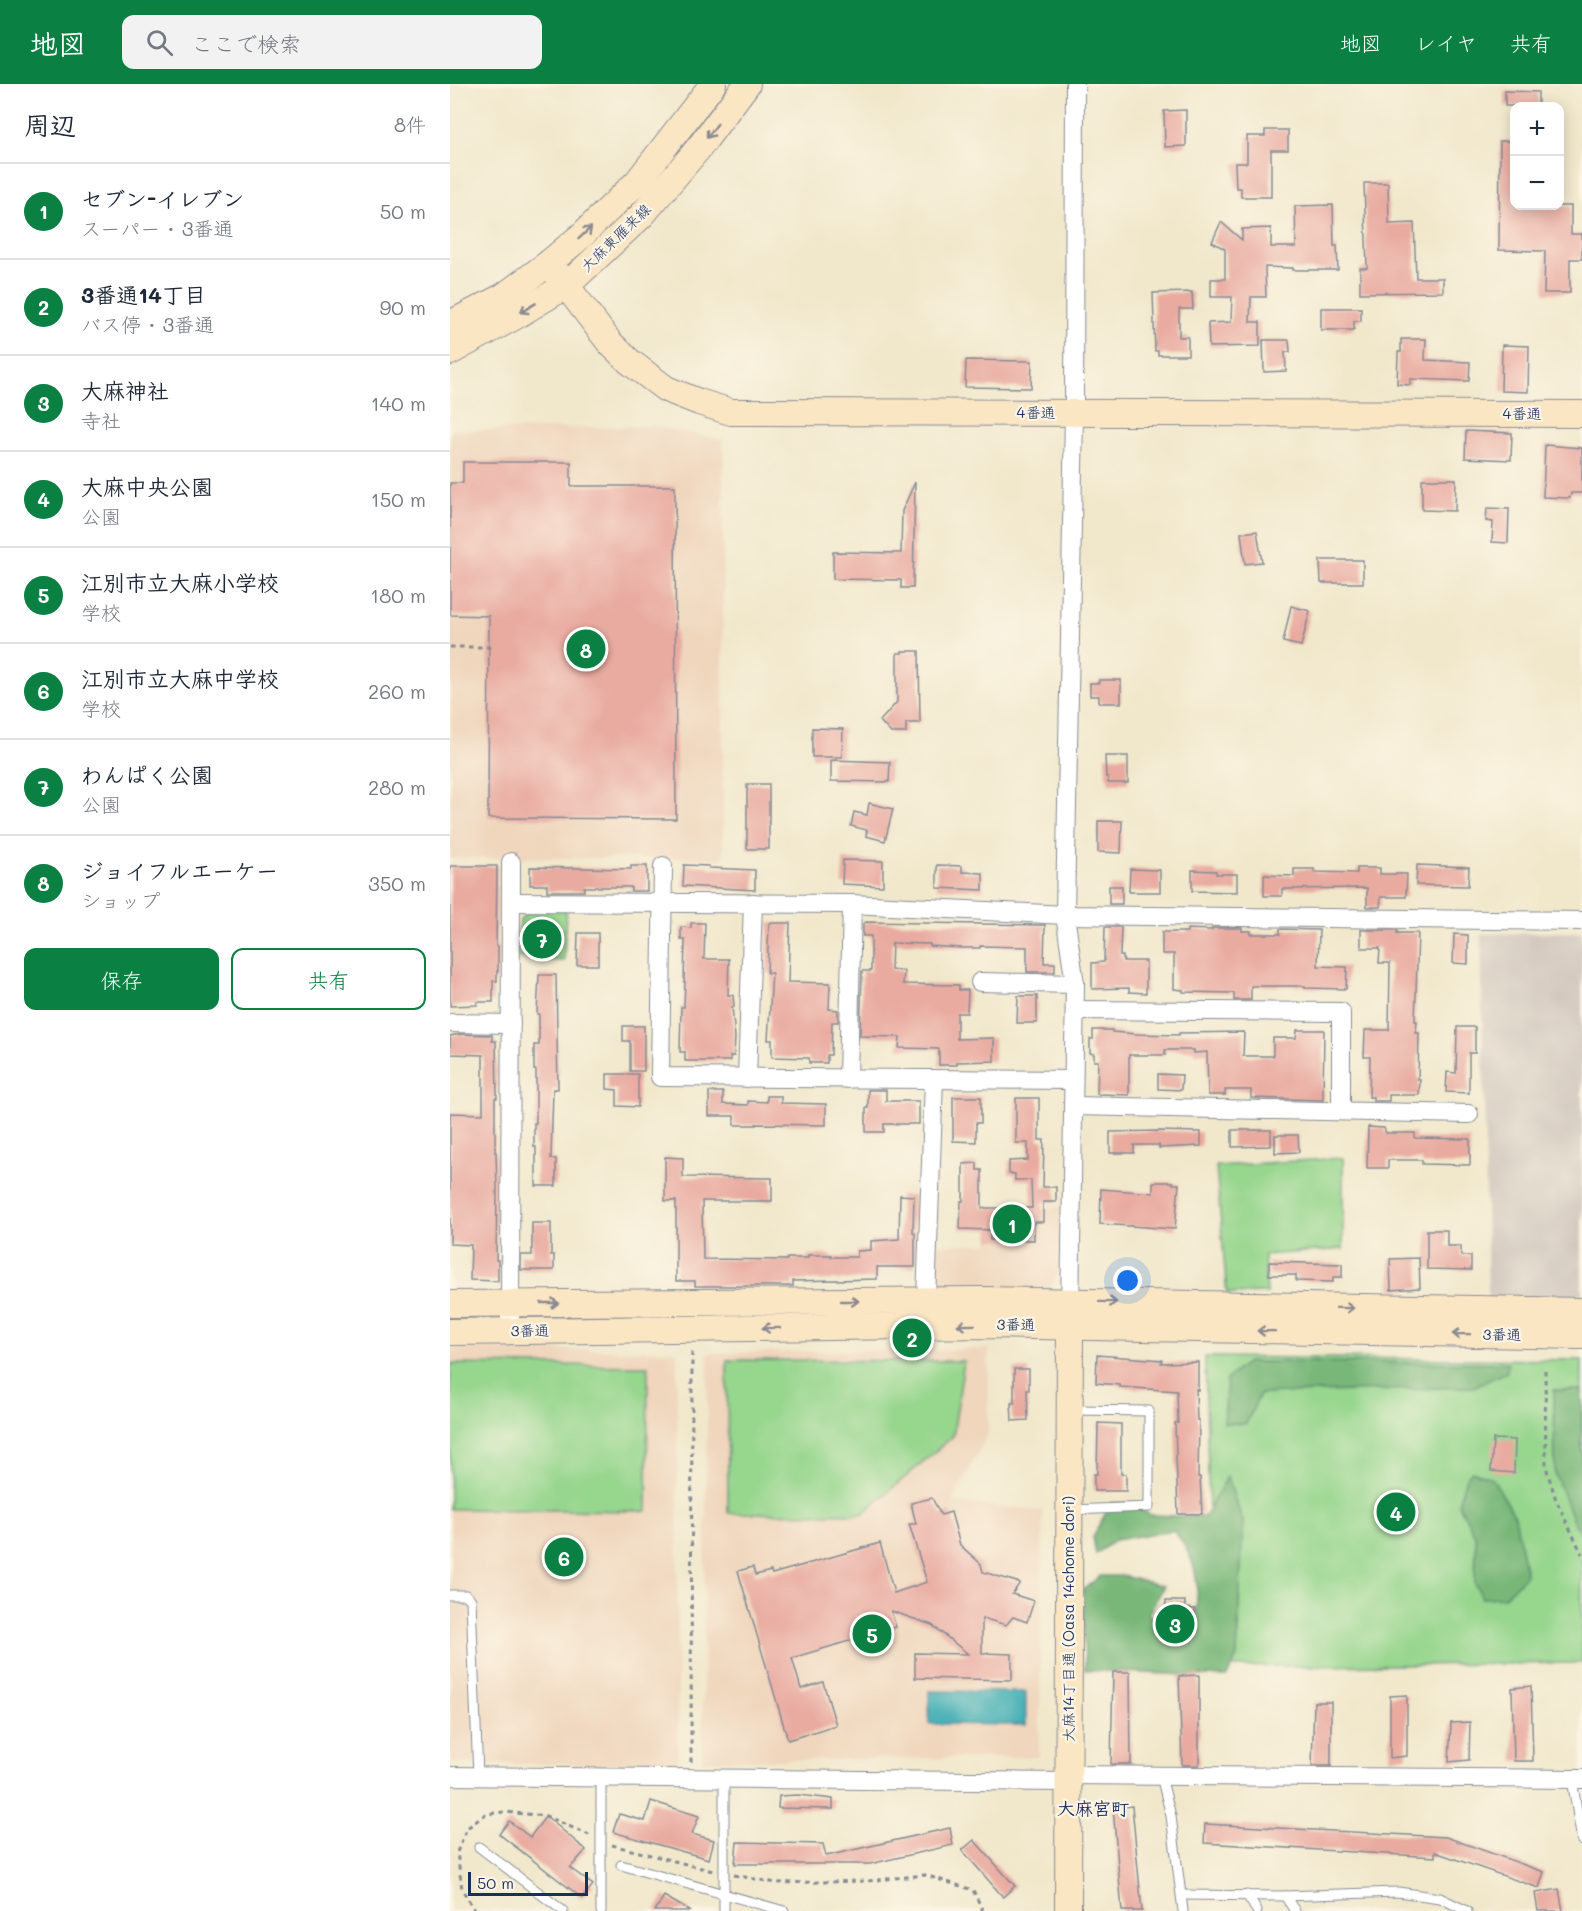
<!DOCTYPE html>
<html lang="ja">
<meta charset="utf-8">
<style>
:root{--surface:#fff;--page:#f2f2f3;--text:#1f2937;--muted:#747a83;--line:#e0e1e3;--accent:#0b8043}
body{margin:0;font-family:Mali,"Klee One",sans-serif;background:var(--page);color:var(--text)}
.controls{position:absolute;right:18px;top:18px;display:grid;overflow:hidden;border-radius:12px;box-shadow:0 3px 15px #0003}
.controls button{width:54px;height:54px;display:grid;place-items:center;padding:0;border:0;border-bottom:2px solid var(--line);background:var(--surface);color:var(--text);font:30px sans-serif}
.scale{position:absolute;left:18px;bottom:15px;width:120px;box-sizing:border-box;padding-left:6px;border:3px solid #1b2f5e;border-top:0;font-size:16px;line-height:21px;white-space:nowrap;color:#1b2f5e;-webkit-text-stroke:4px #fcf5e5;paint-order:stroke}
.you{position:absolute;left:678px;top:1197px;width:21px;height:21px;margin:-15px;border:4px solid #fff;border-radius:50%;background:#1a73e8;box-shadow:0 0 0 9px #1a73e833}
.badge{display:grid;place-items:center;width:39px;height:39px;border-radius:50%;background:var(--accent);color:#fff;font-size:20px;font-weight:700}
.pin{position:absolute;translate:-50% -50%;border:3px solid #fff;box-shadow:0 2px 6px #0006}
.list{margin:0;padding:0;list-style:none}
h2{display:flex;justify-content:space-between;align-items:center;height:78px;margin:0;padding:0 24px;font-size:26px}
h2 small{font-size:20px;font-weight:400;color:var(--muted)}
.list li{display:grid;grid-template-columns:39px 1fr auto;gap:18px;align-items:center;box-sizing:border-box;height:96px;padding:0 24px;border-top:2px solid var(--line)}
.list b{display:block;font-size:22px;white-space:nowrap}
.list p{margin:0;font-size:20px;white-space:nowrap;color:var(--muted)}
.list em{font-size:20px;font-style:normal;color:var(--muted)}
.actions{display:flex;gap:12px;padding:18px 24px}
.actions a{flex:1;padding:14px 0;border:2px solid var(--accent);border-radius:12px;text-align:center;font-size:21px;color:var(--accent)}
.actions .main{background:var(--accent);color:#fff}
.icon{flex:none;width:33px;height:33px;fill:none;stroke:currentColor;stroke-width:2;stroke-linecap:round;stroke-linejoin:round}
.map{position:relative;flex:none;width:1132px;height:1827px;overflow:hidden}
header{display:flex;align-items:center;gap:36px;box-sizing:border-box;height:84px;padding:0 30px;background:var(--accent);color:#fff}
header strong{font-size:28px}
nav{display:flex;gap:33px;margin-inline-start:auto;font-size:21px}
.search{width:420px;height:54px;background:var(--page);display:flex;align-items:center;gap:15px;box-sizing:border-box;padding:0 21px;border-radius:12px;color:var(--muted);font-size:22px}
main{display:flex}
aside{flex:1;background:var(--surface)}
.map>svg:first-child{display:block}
.built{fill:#efd6bc}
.industrial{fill:#cdc2b9}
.green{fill:#96d68d;stroke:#588276;stroke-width:1.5}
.forest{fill:#78b778;stroke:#4a736b;stroke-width:1.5}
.water{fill:#38abb2;stroke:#2a6d88;stroke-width:1.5}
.building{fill:#e9aaa0}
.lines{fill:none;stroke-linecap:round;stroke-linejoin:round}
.lane-casing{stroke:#868c95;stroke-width:11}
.street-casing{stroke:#868c95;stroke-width:20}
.secondary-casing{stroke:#868c95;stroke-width:28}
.path{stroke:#868c95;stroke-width:3;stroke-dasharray:4.5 4.5;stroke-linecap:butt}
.lane{stroke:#fff;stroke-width:9}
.street{stroke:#fff;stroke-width:18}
.secondary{stroke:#fbe6c4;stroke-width:26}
.oneway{stroke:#8b8a91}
.labels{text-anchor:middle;stroke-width:4.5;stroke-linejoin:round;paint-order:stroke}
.street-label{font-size:15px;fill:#1b2f5e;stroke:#fcf5e5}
.quarter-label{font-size:18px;font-weight:bold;fill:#1b2f5e;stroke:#fcf5e5}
</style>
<header>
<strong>地図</strong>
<div class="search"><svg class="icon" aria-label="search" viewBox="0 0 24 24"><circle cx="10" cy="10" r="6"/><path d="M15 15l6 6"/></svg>ここで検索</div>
<nav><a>地図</a><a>レイヤ</a><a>共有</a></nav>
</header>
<main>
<aside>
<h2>周辺<small>8件</small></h2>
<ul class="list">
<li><span class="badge">1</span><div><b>セブン-イレブン</b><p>スーパー · 3番通</p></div><em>50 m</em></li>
<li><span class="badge">2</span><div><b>3番通14丁目</b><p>バス停 · 3番通</p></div><em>90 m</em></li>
<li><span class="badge">3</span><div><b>大麻神社</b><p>寺社</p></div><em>140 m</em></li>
<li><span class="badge">4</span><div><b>大麻中央公園</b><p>公園</p></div><em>150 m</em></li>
<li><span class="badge">5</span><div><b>江別市立大麻小学校</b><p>学校</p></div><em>180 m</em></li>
<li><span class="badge">6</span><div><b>江別市立大麻中学校</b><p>学校</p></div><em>260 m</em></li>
<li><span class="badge">7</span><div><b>わんぱく公園</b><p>公園</p></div><em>280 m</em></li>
<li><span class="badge">8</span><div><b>ジョイフルエーケー</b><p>ショップ</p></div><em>350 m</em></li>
</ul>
<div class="actions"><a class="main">保存</a><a>共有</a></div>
</aside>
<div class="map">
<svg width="1132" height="1827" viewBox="0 0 1132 1827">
<rect width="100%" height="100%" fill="#fcf5e5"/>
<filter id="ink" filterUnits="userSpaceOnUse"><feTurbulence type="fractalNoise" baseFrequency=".0167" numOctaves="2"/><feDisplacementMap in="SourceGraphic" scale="12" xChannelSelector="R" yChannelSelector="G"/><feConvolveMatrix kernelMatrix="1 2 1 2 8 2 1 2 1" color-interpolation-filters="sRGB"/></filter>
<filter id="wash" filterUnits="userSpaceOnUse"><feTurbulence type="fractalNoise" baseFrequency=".008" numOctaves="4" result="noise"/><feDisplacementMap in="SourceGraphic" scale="24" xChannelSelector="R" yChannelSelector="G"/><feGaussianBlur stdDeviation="1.35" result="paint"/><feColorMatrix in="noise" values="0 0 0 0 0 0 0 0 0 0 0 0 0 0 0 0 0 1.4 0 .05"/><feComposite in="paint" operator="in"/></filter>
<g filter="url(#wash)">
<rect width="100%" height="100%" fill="#f1e8cc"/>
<g class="built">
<polygon points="203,342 273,356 273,774 0,774 0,347"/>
<polygon points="539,1123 610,1123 609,1188 600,1205 485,1203 486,1161 538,1160"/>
<polygon points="0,1264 227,1267 228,1682 0,1679"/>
<polygon points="539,1265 538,1350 502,1418 593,1427 589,1673 252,1677 258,1269"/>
</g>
<polygon class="industrial" points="1132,848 1132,1215 1038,1217 1031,850"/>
<g class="green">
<polygon points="81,825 116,826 114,877 68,874 70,836"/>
<polygon points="893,1074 893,1165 814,1171 817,1209 777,1210 766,1082"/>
<polygon points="755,1273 1132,1276 1132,1579 763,1583"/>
<polygon points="277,1276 514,1277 503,1352 412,1430 278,1429"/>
<polygon points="0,1280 198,1282 197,1427 0,1425"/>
</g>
<g class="forest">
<polygon points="797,1278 1058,1279 1057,1288 1023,1303 810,1310 796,1340 774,1339 777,1295"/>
<polygon points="1104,1306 1132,1306 1132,1452 1123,1437 1105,1390"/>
<polygon points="1022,1387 1043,1395 1065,1432 1076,1491 1054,1513 1032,1514 1025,1499 1026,1453 1008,1419 1016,1394"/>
<path d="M777 1393 793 1437 787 1572 777 1593 635 1586 633 1506 650 1492H673L714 1502 698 1530 727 1557 744 1545C750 1506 750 1477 723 1446L665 1456 646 1470 643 1453 661 1419H680L700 1431 754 1433Z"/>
</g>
<polygon class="water" points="479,1607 576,1608 576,1641 479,1640"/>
<g id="blocks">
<g class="building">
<polygon points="1055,7 1088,8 1088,22 1055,22"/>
<polygon points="736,26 736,62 715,63 714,27"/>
<polygon points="815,46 838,46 838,66 821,66 821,113 791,113 791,104 786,104 785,79 797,79 797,52 815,52"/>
<polygon points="1050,57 1065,57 1065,122 1121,122 1121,150 1132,150 1132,175 1120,175 1120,209 1094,209 1095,167 1049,166"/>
<polygon points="914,99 938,99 939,140 964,139 966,194 993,194 993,208 910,209 910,184 917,184"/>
<polygon points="883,121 884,162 887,162 888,186 843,186 843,184 815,183 816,213 801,213 800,238 810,238 810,262 759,263 758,239 781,238 782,213 761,213 761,195 775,195 775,165 762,158 771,138 792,156 792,145 821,144 821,163 846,163 845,122"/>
<polygon points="742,208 743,225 729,225 729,253 738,253 738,271 708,271 708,267 705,267 703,209"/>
<polygon points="871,224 911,224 911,237 904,237 904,246 871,246"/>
<polygon points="951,255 976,255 975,276 1020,278 1019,297 960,295 960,301 947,300 948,268 951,268"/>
<polygon points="813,256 839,256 840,268 835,268 836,287 814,288"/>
<polygon points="1052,261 1079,262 1078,308 1051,307"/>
<polygon points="516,276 582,277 581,304 515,303"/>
<polygon points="1016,347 1062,349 1061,376 1015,374"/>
<polygon points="1095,361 1132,364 1132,409 1121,409 1120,414 1093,413"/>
<polygon points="13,378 121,378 121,402 225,402 226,735 38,734 39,532 0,531 0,399 13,399"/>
<polygon points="972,395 1006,395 1005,427 972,426"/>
<polygon points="465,398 463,504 451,504 451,496 383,495 383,468 451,469 452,427"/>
<polygon points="1037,424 1059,425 1058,459 1042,458 1043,438 1036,437"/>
<polygon points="807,447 812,478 795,480 791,449"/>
<polygon points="870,476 913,476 913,499 871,499"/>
<polygon points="841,522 860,527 851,562 833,558"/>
<polygon points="452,567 469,567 470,639 456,639 456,649 441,649 430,637 447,618 447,569 452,569"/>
<polygon points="649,596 671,596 671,619 649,619 649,612 640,612 640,599 649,599"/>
<polygon points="362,644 393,645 392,673 362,673"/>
<polygon points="655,672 678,672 678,699 658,699 658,693 656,693"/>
<polygon points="381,676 440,678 439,698 381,697"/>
<rect x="297" y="700" width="22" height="65"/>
<polygon points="419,719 443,725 435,757 416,752 417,746 401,742 404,728 417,731"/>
<polygon points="648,737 672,737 671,769 648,768"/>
<polygon points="393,776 433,777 433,802 392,800"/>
<polygon points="234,781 259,782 259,784 305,786 305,806 233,802"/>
<polygon points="487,781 512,782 512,788 533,789 533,806 487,804"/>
<polygon points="967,781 1019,783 1018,802 966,801"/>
<polygon points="0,782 47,782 46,862 48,862 48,887 47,887 47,897 43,897 43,918 27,918 27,921 0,922"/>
<polygon points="181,782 197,782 197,807 181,807 181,803 134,803 134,807 97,807 97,801 80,801 80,783 181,785"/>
<polygon points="907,784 930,784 930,790 957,790 956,813 931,813 930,823 917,823 917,804 832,805 832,812 814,812 814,791 844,792 844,785 864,785 864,788 907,789"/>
<polygon points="680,785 710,786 710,808 679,808"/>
<polygon points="742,786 766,787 766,790 787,790 787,808 742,807"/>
<rect x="659" y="802" width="13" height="18"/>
<polygon points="416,838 595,841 594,879 605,879 605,888 577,888 577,863 530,862 530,864 511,864 480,862 480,860 442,859 441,886 454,887 453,900 509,901 509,906 518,906 517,929 507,929 507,955 544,954 544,977 507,978 507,981 489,981 489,965 449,964 450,953 410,952 412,887 421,887 421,852 413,852 413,840"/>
<polygon points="241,839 255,839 254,875 279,875 278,911 283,911 284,923 282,923 285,953 284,972 280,972 280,977 235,977 235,968 230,968 231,923 234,923 235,898 234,898 235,856 231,856 231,843 241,844"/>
<polygon points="319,839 340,839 338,898 380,899 379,925 388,926 388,938 382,938 381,971 377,971 377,979 359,979 359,974 322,973 322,956 318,956 322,889 317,889"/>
<polygon points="655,843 671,843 670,872 673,872 673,877 696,877 696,909 679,908 679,904 642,905 642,879 654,878"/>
<polygon points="762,844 792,844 792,847 801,847 800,850 830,850 830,845 869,846 868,882 897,883 896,905 855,904 855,902 801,902 801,916 784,916 784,909 733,908 733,906 724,905 724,870 712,870 712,848 737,848 737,845 762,846"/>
<polygon points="911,846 947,846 947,849 968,849 965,937 967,937 966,949 969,949 968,995 970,995 969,1011 939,1011 939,1017 923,1017 923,1013 919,1013 920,973 914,973 915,946 939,946 940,879 929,879 930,864 911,864"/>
<polygon points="128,849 148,849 148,881 127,881"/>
<polygon points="1004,850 1018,851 1018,880 1003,879"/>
<polygon points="89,891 106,891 108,1005 103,1005 101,1075 106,1075 106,1102 86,1102 86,1063 84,1063 84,1039 86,1039 86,986 84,986 84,961 89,961 89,930 87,930"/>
<polygon points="568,912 587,912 587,939 567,939"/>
<polygon points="173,942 194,942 194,987 180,987 180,957 173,957"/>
<polygon points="1007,943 1025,943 1025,969 1019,969 1019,1009 996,1008 997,988 1006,989"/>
<polygon points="643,946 662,946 662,948 687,950 729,951 729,949 794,948 793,972 823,972 823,954 846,954 847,946 874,946 873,1016 801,1014 801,1006 775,1006 775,1011 758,1011 757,968 744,969 744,966 715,966 715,971 679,971 679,1011 647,1010 648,977 644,977 644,970 640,969 640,955 643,955"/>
<polygon points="11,950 42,951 42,957 46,957 47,1014 45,1014 45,1068 46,1068 47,1104 46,1176 48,1176 48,1197 20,1196 21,1161 0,1160 0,1029 33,1030 33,971 0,970 0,952"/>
<polygon points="157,990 188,990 188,1023 167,1022 167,1006 157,1005"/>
<polygon points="708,990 732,991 731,1006 708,1005"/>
<polygon points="418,1006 436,1006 436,1017 469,1017 469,1040 434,1040 434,1048 416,1048 416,1024 418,1024"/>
<polygon points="259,1008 273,1008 273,1020 298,1021 298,1017 317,1018 317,1012 331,1012 331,1019 376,1020 376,1041 306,1040 306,1041 284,1041 284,1032 259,1032"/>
<polygon points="503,1013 531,1013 531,1039 526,1039 526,1058 503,1057"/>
<polygon points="566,1014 589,1014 589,1056 594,1056 593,1103 606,1103 606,1118 593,1118 593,1138 584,1138 584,1156 540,1156 540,1146 510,1145 511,1117 513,1117 513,1080 527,1079 527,1086 532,1086 532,1124 582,1124 581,1096 565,1096 565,1090 559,1090 559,1077 578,1076 578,1059 566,1059"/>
<polygon points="918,1043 934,1044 936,1049 965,1049 965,1054 1020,1055 1020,1081 972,1080 972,1076 938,1076 938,1084 917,1084"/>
<polygon points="782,1046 821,1046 821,1062 782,1063"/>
<polygon points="708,1047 751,1048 751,1062 709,1064 709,1061 684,1061 684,1069 660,1069 660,1048"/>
<polygon points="825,1051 848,1051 849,1068 825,1069"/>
<polygon points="215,1073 233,1074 233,1093 322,1094 322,1117 252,1117 253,1175 337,1176 337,1174 358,1174 358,1171 381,1171 381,1173 407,1173 407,1167 421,1166 421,1157 449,1155 450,1111 464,1112 463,1148 465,1149 465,1183 427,1183 427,1195 343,1197 343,1202 245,1202 245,1197 226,1197 226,1117 215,1117"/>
<polygon points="703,1098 723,1098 723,1100 729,1100 725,1145 650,1140 651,1105 703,1109"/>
<polygon points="82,1139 101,1139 101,1171 104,1171 104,1186 71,1186 71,1171 82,1171"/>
<polygon points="977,1146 997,1146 997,1162 1011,1162 1011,1172 1021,1172 1021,1186 977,1185"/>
<polygon points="969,1174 970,1204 941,1206 940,1175"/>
<polygon points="819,1178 892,1180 892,1193 883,1193 883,1198 846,1197 846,1191 819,1191"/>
<polygon points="647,1271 712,1276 711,1279 748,1278 748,1306 746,1305 747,1336 749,1336 748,1393 750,1393 752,1430 728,1430 725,1339 728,1339 727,1307 670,1303 670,1301 646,1299"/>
<polygon points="564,1285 579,1285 579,1306 577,1306 578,1336 562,1337 561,1319 564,1319"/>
<polygon points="648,1339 671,1340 671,1390 676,1390 676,1407 644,1407 644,1390 647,1390"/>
<polygon points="1043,1355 1065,1356 1064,1389 1041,1387"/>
<polygon points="482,1414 491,1431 501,1428 510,1461 531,1480 533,1488 570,1499 562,1510 584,1517 577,1538 563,1533 556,1541 532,1534 532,1569 562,1570 562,1596 465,1594 465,1569 518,1570 482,1541 441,1527 446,1543 342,1574 351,1605 373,1598 386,1641 338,1656 288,1487 303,1483 305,1491 321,1487 322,1490 430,1459 444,1509 477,1498 459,1440 466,1440 461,1419"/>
<polygon points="716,1517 735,1517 735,1524 745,1525 745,1538 735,1538 735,1545 714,1545"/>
<polygon points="663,1588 680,1588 681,1680 661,1680"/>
<polygon points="749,1591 749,1681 732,1681 729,1592"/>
<polygon points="1081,1602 1083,1677 1064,1677 1062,1604"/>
<polygon points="957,1611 957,1672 940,1674 940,1612"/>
<polygon points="864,1618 881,1618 881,1682 862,1682"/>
<polygon points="1020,1638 1019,1676 999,1678 1001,1639"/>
<polygon points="348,1711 383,1715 383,1725 328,1724 329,1712"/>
<polygon points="201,1717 249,1732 242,1750 264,1756 259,1775 163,1748 169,1730 195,1737"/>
<polygon points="682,1722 692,1827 672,1827 663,1724"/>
<polygon points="96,1732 136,1766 120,1784 143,1801 132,1814 49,1750 59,1737 80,1753"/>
<polygon points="755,1740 996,1753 1094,1788 1089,1804 985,1768 985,1773 754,1759"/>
<polygon points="500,1744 503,1761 420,1780 285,1780 287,1758 373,1760 376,1772"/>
<polygon points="524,1756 565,1802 553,1813 512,1766"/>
<polygon points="1109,1805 1113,1827 1088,1827 1085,1809"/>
<polygon points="214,1812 240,1827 205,1827"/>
</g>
</g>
</g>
<g filter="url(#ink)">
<use href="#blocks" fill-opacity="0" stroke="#868c95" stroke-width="1.5"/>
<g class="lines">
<defs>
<g id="lane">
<polyline points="621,1426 699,1423 699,1327 623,1326"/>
<polyline points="0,1511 16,1511 21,1516 28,1692"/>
<polyline points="711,1692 721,1732 733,1827"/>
<polyline points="151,1693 151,1827"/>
<polyline points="1122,1695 1132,1757"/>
<polyline points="29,1763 113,1827"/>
<polyline points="171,1781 334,1827"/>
<polyline points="732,1811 835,1812 948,1808 990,1814 1017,1827"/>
<polyline points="797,1811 807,1827"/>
<polyline points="835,1812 845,1827"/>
<polyline points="274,1827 274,1694"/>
</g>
<g id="street">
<polyline points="213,782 210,993 623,996"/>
<polyline points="61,818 402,820 615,831 1132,837"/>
<polyline points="530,898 625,900"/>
<polyline points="625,926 891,928 891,1027"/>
<polyline points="0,939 61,940"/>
<polyline points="297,994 303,819"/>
<polyline points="398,995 402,820"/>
<polyline points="623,1022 1019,1030"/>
<polyline points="476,1216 484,995"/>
<polyline points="620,1229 625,900 615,831 624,329 625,0"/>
<polyline points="60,1247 61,778"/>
<polyline points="619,1691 1132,1695"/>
<polyline points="0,1692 619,1698"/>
</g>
<g id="secondary">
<polyline points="99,179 160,259 180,278 216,305 249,318 281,328 1132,330"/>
<polyline points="0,240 54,212 99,179 131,152 188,97 263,0"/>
<polyline points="0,268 64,233 117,201 192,131 248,65 297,0"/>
<polyline points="0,1220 533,1216 1132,1227"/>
<polyline points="0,1248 536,1241 1132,1252"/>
<polyline points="618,1827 620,1243"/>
</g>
</defs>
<use href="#lane" class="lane-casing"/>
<use href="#street" class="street-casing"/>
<use href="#secondary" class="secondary-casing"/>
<g class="path">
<polyline points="0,563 44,563"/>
<polyline points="1095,1286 1096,1383 1106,1416 1132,1470"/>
<polyline points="241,1678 242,1265"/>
<polyline points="162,1761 263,1787"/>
<polyline points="284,1791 326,1799 417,1797 475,1791 523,1806 533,1827"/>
<polyline points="25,1827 12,1805 7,1768 17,1744 36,1730 55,1728 96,1732 139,1751"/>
</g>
<use href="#lane" class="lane"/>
<use href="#street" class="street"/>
<use href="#secondary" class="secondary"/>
</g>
<defs><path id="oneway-shaft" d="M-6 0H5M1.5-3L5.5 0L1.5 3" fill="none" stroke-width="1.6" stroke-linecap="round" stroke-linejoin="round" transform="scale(1.5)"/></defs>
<g class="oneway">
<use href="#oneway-shaft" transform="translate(262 47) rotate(127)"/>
<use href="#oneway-shaft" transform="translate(135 149) rotate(-43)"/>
<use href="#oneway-shaft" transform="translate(78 224) rotate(149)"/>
<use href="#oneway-shaft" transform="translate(400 1217)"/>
<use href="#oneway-shaft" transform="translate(658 1218) rotate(1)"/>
<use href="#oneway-shaft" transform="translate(100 1219)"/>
<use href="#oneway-shaft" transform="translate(895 1224) rotate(1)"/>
<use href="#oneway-shaft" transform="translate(516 1241) rotate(179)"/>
<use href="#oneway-shaft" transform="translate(321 1244) rotate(179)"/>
<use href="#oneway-shaft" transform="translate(816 1247) rotate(-179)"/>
<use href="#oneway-shaft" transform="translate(1011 1250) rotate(-179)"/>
</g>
</g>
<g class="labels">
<g class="street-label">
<text transform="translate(166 154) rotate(-44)" y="5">大麻東雁来線</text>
<text x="586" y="334">4番通</text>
<text x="1072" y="335">4番通</text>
<text transform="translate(566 1241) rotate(1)" y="5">3番通</text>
<text transform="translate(80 1247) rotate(-1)" y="5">3番通</text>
<text transform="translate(1052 1251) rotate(1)" y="5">3番通</text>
<text transform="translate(619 1535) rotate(-90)" y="5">大麻14丁目通 (Oasa 14chome dori)</text>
</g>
<g class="quarter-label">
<text x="643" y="1731">大麻宮町</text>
</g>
</g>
</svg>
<div class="controls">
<button>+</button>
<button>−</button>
</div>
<div class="scale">50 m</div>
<div class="you"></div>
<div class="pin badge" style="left:562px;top:1140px">1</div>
<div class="pin badge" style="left:462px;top:1254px">2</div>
<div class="pin badge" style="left:725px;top:1540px">3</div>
<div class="pin badge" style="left:946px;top:1428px">4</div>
<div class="pin badge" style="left:422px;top:1550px">5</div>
<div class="pin badge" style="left:114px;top:1473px">6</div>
<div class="pin badge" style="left:92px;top:855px">7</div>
<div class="pin badge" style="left:136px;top:565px">8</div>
</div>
</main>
